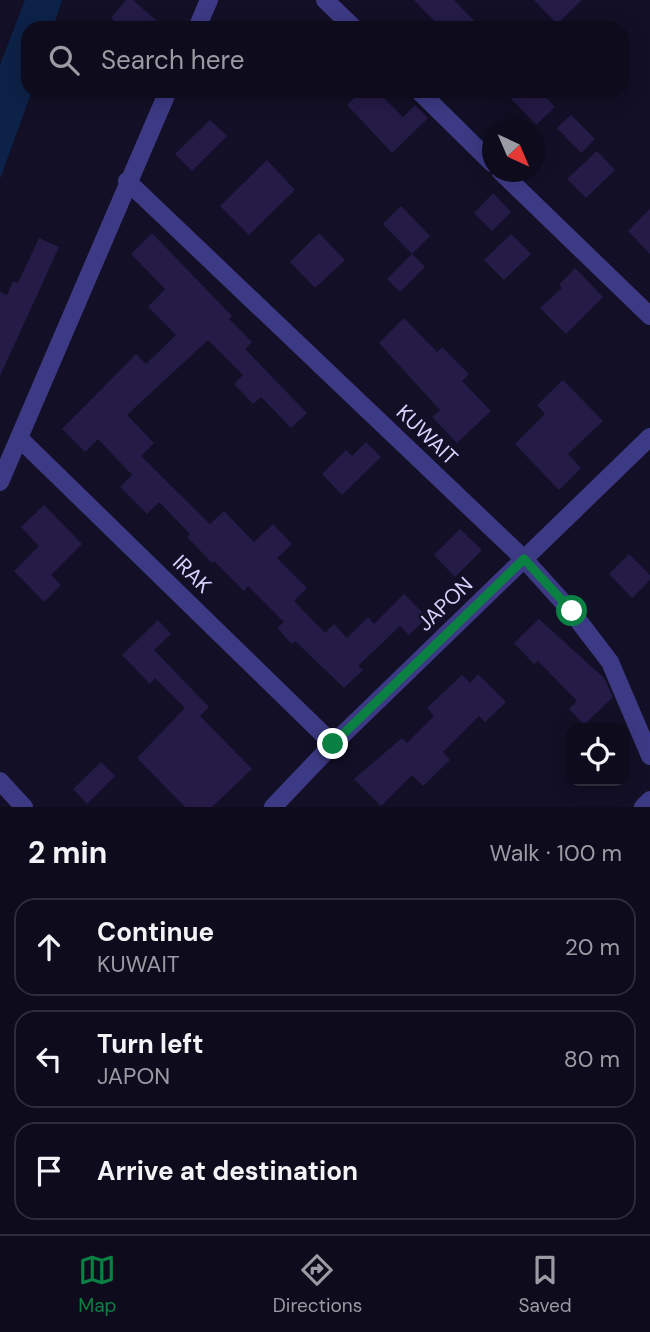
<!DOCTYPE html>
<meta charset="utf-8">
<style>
:root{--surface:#0e0b1c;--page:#171425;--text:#f1f3f6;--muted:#9b9ba3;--line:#2e2b3b;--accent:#0b8043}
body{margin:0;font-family:"DM Sans",sans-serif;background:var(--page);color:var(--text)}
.controls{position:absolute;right:21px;bottom:21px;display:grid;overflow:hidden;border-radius:14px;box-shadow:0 4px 18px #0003}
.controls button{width:63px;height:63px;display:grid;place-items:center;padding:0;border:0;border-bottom:2px solid var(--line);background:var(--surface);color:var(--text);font:35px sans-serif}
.compass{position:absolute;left:482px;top:119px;width:63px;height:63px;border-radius:50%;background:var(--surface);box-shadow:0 4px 18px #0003;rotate:136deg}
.stop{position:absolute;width:21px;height:21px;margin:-16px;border:5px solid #0b8043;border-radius:50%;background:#fff}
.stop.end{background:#0b8043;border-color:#fff;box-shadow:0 2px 7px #0008}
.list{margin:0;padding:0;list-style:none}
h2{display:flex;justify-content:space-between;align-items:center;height:91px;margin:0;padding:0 28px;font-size:30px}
h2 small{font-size:23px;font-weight:400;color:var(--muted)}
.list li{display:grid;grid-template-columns:46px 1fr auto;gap:21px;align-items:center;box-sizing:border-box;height:98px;margin:0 14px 14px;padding:0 14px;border:2px solid var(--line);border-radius:21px}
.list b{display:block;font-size:26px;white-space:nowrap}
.list p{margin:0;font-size:23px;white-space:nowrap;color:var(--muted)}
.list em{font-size:23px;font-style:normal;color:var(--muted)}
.icon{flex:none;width:38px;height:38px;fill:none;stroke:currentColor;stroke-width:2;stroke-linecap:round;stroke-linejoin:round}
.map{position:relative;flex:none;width:650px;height:807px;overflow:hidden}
.search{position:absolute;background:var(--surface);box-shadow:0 4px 18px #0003;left:21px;right:21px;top:21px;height:77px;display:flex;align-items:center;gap:18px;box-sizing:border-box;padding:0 24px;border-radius:21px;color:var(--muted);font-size:26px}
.sheet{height:427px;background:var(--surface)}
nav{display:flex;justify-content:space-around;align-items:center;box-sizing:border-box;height:98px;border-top:2px solid var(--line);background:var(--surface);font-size:19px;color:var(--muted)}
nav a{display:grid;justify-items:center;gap:4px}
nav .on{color:var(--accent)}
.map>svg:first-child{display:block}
.water{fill:#0c2248}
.building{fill:#241b47}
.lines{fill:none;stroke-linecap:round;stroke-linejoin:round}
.minor{stroke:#3d3a85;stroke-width:18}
.route{stroke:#0b8043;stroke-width:9}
.labels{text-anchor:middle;stroke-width:5;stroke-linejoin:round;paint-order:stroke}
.street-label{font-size:21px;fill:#d9d4ff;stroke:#130f26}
</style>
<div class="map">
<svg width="650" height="807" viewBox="0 0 650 807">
<rect width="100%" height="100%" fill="#130f26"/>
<polygon class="water" points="25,0 62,0 53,28 28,28 28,91 32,91 0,179 0,65"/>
<g class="building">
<polygon points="126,0 133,0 165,28 123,28 111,18"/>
<polygon points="414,0 454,0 481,28 441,28"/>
<polygon points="534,0 582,0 557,24"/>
<polygon points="361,91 377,91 403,117 415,105 428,118 392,153 347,105"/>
<polygon points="504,91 540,91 555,107 536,125"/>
<polygon points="571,115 595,139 581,153 557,128"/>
<polygon points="210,120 227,136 192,171 175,154"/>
<polygon points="597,151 615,170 586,198 567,179"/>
<polygon points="267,160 295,190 249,235 220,206"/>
<polygon points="493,193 511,212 492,231 474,213"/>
<polygon points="401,206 430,236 412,254 383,224"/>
<polygon points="650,209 650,254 628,231"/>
<polygon points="152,233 232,316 229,319 252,342 245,349 307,413 291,428 261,397 253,404 234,384 243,375 208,340 127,415 154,443 141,456 210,524 224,511 254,542 273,524 292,544 277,558 307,588 294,601 325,633 334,624 347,638 368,617 374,624 404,594 427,617 409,635 400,626 358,666 363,670 344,688 295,641 292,644 277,628 284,622 248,586 244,591 214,561 212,563 187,537 190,534 159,502 147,514 120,487 132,475 98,439 85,452 62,429 136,354 146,364 176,335 148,307 165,289 131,254"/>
<polygon points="319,233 345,260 315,288 290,262"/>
<polygon points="511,234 531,254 504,280 484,260"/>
<polygon points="39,238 59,247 0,376 0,292 7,295 13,281 18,283"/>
<polygon points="412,254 425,267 400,292 387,279"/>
<polygon points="575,268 603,297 566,334 540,308 562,288 559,285"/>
<polygon points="404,318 437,352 442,347 469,374 462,381 491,411 457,443 432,417 440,410 379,343"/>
<polygon points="563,380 603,421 568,454 581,468 559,490 515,444 545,414 537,405"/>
<polygon points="366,442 381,457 342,495 322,474 346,450 352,456"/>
<polygon points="44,505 82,544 51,575 61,585 44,602 14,571 39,546 21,527"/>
<polygon points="460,529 482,550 455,577 434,555"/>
<polygon points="629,554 650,575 650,580 632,598 609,574"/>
<polygon points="539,619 604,678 613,697 584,725 569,709 577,701 538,661 534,664 514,643"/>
<polygon points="158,620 171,634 154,650 209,707 200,716 252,769 212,807 185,807 137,758 185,708 155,678 150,684 122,655"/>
<polygon points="478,674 506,702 485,722 479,716 443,752 450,760 423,786 412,775 381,806 354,779 402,738 407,743 434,716 427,708 462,675 470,683"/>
<polygon points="101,762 115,776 87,804 73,789"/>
</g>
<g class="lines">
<g class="minor">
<polyline points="325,0 354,28"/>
<polyline points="197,28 209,0"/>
<polyline points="419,91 492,163"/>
<polyline points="501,172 650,316"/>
<polyline points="127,181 524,559 571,611 610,662 650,756"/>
<polyline points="19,438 333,744"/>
<polyline points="0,482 168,91"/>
<polyline points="0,781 24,807"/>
<polyline points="273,807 333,744 650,437"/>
<polyline points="643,807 650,800"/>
</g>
</g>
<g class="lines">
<polyline class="route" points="333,744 524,559 572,611"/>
</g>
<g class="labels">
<g class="street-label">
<text transform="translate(427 435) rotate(44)" y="7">KUWAIT</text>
<text transform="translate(192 574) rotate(44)" y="7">IRAK</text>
<text transform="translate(445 604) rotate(-44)" y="7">JAPON</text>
</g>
</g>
</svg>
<div class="controls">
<button><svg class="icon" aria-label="locate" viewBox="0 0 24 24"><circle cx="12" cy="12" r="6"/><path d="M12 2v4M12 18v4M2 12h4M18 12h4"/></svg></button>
</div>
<svg class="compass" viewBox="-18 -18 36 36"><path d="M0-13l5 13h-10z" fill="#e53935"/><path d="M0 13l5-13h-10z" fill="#9b9ba3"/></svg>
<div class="stop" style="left:572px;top:611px"></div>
<div class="stop end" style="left:333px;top:744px"></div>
<div class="search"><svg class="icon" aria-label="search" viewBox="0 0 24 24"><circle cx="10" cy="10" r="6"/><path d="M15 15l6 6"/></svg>Search here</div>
</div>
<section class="sheet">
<h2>2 min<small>Walk · 100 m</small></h2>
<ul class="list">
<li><svg class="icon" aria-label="ahead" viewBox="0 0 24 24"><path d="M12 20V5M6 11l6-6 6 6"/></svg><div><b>Continue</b><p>KUWAIT</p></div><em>20 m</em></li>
<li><svg class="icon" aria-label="left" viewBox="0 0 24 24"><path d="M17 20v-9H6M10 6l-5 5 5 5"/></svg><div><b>Turn left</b><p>JAPON</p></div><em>80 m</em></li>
<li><svg class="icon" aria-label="arrive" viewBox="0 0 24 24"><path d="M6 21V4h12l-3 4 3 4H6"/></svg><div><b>Arrive at destination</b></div></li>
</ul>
</section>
<nav>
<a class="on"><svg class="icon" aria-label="map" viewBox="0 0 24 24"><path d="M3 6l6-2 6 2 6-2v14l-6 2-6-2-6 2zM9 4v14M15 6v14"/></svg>Map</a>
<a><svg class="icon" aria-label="directions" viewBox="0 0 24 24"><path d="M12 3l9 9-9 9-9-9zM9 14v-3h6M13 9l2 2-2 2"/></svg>Directions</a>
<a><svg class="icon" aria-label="saved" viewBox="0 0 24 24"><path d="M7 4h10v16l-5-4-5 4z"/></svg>Saved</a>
</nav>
